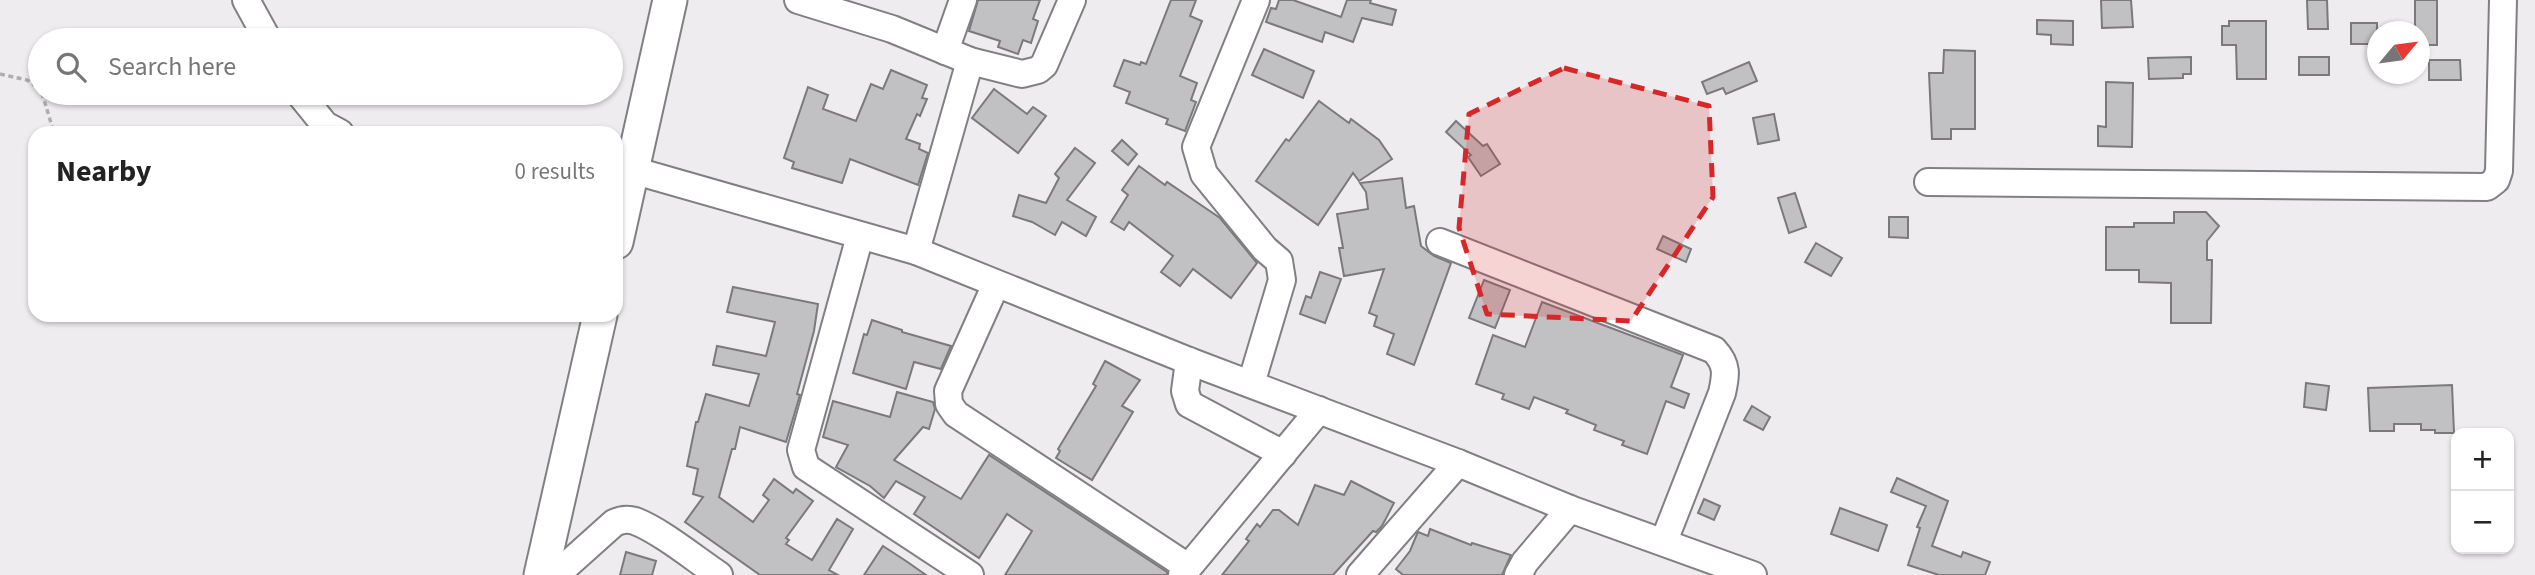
<!DOCTYPE html>
<meta charset="utf-8">
<style>
:root{--surface:#fff;--page:#f2f2f2;--text:#222;--muted:#767676;--line:#e0e0e0}
body{margin:0;font-family:"Source Sans 3",sans-serif;background:var(--page);color:var(--text)}
.controls{position:absolute;right:21px;bottom:21px;display:grid;overflow:hidden;border-radius:14px;box-shadow:0 2px 5px #0004}
.controls button{width:63px;height:63px;display:grid;place-items:center;padding:0;border:0;border-bottom:2px solid var(--line);background:var(--surface);color:var(--text);font:35px sans-serif}
.compass{position:absolute;left:2367px;top:21px;width:63px;height:63px;border-radius:50%;background:var(--surface);box-shadow:0 2px 5px #0004;rotate:61deg}
.list{margin:0;padding:0;list-style:none}
h2{display:flex;justify-content:space-between;align-items:center;height:91px;margin:0;padding:0 28px;font-size:30px}
h2 small{font-size:23px;font-weight:400;color:var(--muted)}
.icon{flex:none;width:38px;height:38px;fill:none;stroke:currentColor;stroke-width:2;stroke-linecap:round;stroke-linejoin:round}
.map{position:relative;flex:none;width:2535px;height:575px;overflow:hidden}
.search{position:absolute;background:var(--surface);box-shadow:0 2px 5px #0004;left:28px;top:28px;width:595px;height:77px;display:flex;align-items:center;gap:18px;box-sizing:border-box;padding:0 24px;border-radius:38px;color:var(--muted);font-size:26px}
.panel{position:absolute;background:var(--surface);box-shadow:0 2px 5px #0004;left:28px;top:126px;width:595px;height:196px;border-radius:21px}
.map>svg:first-child{display:block}
.building{fill:#c1c0c3;stroke:#7b797c;stroke-width:2}
.lines{fill:none;stroke-linecap:round;stroke-linejoin:round}
.minor-casing{stroke:#817f83;stroke-width:30}
.major-casing{stroke:#817f83;stroke-width:37}
.path{stroke:#afadb0;stroke-width:3.5;stroke-dasharray:5 3.5;stroke-linecap:butt}
.minor{stroke:#fff;stroke-width:26}
.major{stroke:#fff;stroke-width:33}
.marked{fill:#d62828;fill-opacity:0.2;stroke:#d62828;stroke-width:5;stroke-dasharray:14 9;stroke-linejoin:round}
</style>
<div class="map">
<svg width="2535" height="575" viewBox="0 0 2535 575">
<rect width="100%" height="100%" fill="#eeecef"/>
<g class="building">
<polygon points="978,0 1040,0 1033,19 1038,21 1031,43 1023,40 1018,54 998,47 1000,41 969,31"/>
<polygon points="1171,0 1196,0 1190,16 1202,21 1180,76 1197,83 1191,100 1196,102 1185,131 1166,124 1168,119 1126,103 1130,92 1114,86 1124,60 1140,65 1141,62 1146,64"/>
<polygon points="1279,0 1293,0 1341,17 1347,0 1371,0 1370,3 1396,10 1392,25 1362,18 1353,42 1325,32 1322,42 1266,22 1271,8 1276,9"/>
<polygon points="2101,0 2131,0 2133,27 2102,28"/>
<polygon points="2307,0 2327,0 2328,29 2308,29"/>
<polygon points="2415,0 2437,0 2437,45 2419,45 2419,32 2415,32"/>
<polygon points="2037,20 2073,21 2073,45 2051,44 2051,35 2037,34"/>
<polygon points="2229,21 2266,21 2266,79 2237,79 2236,45 2222,45 2222,26 2229,26"/>
<rect x="2351" y="23" width="26" height="21"/>
<polygon points="1264,49 1314,71 1303,98 1252,75"/>
<polygon points="1944,50 1975,51 1975,129 1951,129 1951,139 1932,139 1929,73 1943,73"/>
<polygon points="2191,57 2191,74 2183,74 2183,78 2149,79 2148,58"/>
<rect x="2299" y="57" width="30" height="18"/>
<polygon points="2429,60 2460,60 2461,80 2429,80"/>
<polygon points="1749,62 1757,81 1726,94 1723,88 1707,94 1702,82"/>
<polygon points="891,70 927,85 922,98 927,99 920,116 917,114 906,139 920,144 919,149 928,153 918,185 850,159 842,183 792,168 794,162 784,158 808,87 828,95 823,109 856,121 871,84 883,89"/>
<polygon points="2106,82 2133,83 2132,147 2098,146 2098,126 2106,127"/>
<polygon points="994,89 1027,114 1033,107 1046,116 1018,153 972,118"/>
<polygon points="1319,101 1349,123 1351,119 1379,140 1392,159 1359,181 1353,173 1318,225 1256,181 1286,139 1289,141"/>
<polygon points="1774,114 1779,140 1758,144 1753,118"/>
<polygon points="1456,121 1483,146 1487,144 1500,164 1481,176 1468,157 1471,155 1446,132"/>
<polygon points="1122,140 1137,154 1128,165 1112,151"/>
<polygon points="1075,148 1095,163 1067,200 1096,217 1086,236 1062,222 1055,235 1032,222 1013,216 1019,195 1046,203 1059,178 1055,174"/>
<polygon points="1139,166 1165,185 1167,182 1220,218 1257,263 1231,298 1193,269 1180,286 1161,272 1173,256 1129,222 1124,230 1111,222 1128,195 1122,190"/>
<polygon points="1402,178 1406,208 1414,206 1421,246 1434,256 1451,263 1414,365 1387,354 1394,334 1374,326 1377,316 1369,313 1384,269 1344,276 1339,248 1343,248 1337,214 1368,209 1366,192 1360,183"/>
<polygon points="1795,193 1806,227 1789,233 1778,198"/>
<polygon points="2174,212 2206,212 2219,226 2207,241 2207,260 2212,260 2211,323 2171,323 2171,283 2139,282 2139,270 2106,270 2106,227 2134,227 2134,223 2174,223"/>
<polygon points="1889,217 1908,217 1908,238 1889,237"/>
<polygon points="1663,236 1691,249 1686,262 1657,249"/>
<polygon points="1816,243 1842,258 1831,276 1805,262"/>
<polygon points="1320,272 1341,279 1325,323 1300,314 1306,296 1311,298"/>
<polygon points="1484,280 1510,290 1495,328 1469,318"/>
<polygon points="733,287 818,304 814,331 797,394 800,395 786,442 740,427 735,449 732,449 719,497 753,522 769,500 763,495 774,479 793,493 796,489 813,501 786,538 789,540 786,544 812,560 837,519 853,529 829,570 838,575 760,575 685,522 703,497 693,494 698,469 687,466 696,422 698,422 706,394 749,406 759,374 713,365 717,346 766,356 775,322 727,312"/>
<polygon points="1542,302 1683,355 1671,387 1689,394 1684,408 1666,401 1647,454 1622,445 1624,441 1594,430 1596,425 1566,413 1568,410 1534,397 1529,409 1502,399 1504,394 1476,384 1493,335 1525,347"/>
<polygon points="872,320 902,330 902,332 951,346 941,369 914,362 906,389 853,373 864,334 867,335"/>
<polygon points="1105,361 1140,380 1122,406 1133,412 1092,480 1056,458 1060,451 1058,449 1096,386 1093,384"/>
<polygon points="2306,383 2329,386 2326,410 2304,407"/>
<polygon points="2452,385 2454,433 2435,433 2435,430 2421,430 2421,424 2394,424 2394,431 2370,431 2368,388"/>
<polygon points="897,392 933,402 935,409 929,429 923,427 894,460 961,499 989,455 1167,572 1167,575 1005,575 1032,531 1007,514 979,558 914,514 925,497 896,481 884,498 870,486 836,467 848,445 823,437 833,401 890,417"/>
<polygon points="1752,406 1770,417 1763,430 1744,420"/>
<polygon points="1897,478 1948,501 1932,546 1961,557 1963,552 1990,562 1985,575 1939,575 1908,565 1920,528 1917,527 1926,506 1891,492"/>
<polygon points="1351,481 1394,503 1382,526 1376,532 1373,531 1333,575 1222,575 1249,541 1246,539 1257,524 1260,527 1273,510 1279,510 1298,525 1315,485 1344,495"/>
<polygon points="1704,499 1720,506 1714,520 1698,513"/>
<polygon points="1840,508 1887,525 1878,551 1831,534"/>
<polygon points="1430,529 1471,545 1472,543 1511,555 1502,575 1403,575 1396,569 1410,551 1417,534 1418,532 1428,536"/>
<polygon points="883,546 906,561 926,575 864,575"/>
<polygon points="626,552 656,561 652,575 620,575"/>
</g>
<g class="lines">
<defs>
<g id="minor">
<polyline points="246,0 268,40"/>
<polyline points="798,0 892,29 970,61 1022,74 1038,70 1044,65 1072,0"/>
<polyline points="945,51 963,0"/>
<polyline points="299,93 325,125 340,133"/>
<polyline points="616,169 632,170 916,251 1189,361 1458,463 1570,509 1753,575"/>
<polyline points="1928,182 2487,187 2496,180 2499,171 2503,0"/>
<polyline points="860,236 801,450 806,467 970,575"/>
<path d="M1440 242 1714 350C1728 365 1726 375 1722 393L1664 541"/>
<polyline points="916,251 970,61"/>
<polyline points="996,284 948,391 949,404 956,414 1188,567"/>
<polyline points="1189,361 1185,391 1189,404 1283,454"/>
<polyline points="1251,384 1282,280 1279,261 1265,249 1204,174 1196,147 1256,0"/>
<path d="M556 575 614 523C622 519 628 519 635 521 661 531 695 559 719 575"/>
<polyline points="1182,575 1319,410"/>
<polyline points="1360,575 1458,463"/>
<polyline points="1518,575 1525,562 1570,509"/>
</g>
<g id="major">
<polyline points="616,242 670,0"/>
<polyline points="541,575 600,315"/>
</g>
</defs>
<use href="#minor" class="minor-casing"/>
<use href="#major" class="major-casing"/>
<g class="path">
<polyline points="0,74 27,80 40,89"/>
<polyline points="42,93 54,133"/>
</g>
<use href="#minor" class="minor"/>
<use href="#major" class="major"/>
</g>
<path class="marked" d="M1564 68 1709 106 1713 197 1631 321 1487 314 1459 228 1469 114Z"/>
</svg>
<div class="controls">
<button>+</button>
<button>−</button>
</div>
<svg class="compass" viewBox="-18 -18 36 36"><path d="M0-13l5 13h-10z" fill="#e53935"/><path d="M0 13l5-13h-10z" fill="#767676"/></svg>
<div class="search"><svg class="icon" aria-label="search" viewBox="0 0 24 24"><circle cx="10" cy="10" r="6"/><path d="M15 15l6 6"/></svg>Search here</div>
<section class="panel">
<h2>Nearby<small>0 results</small></h2>
<ul class="list">
</ul>
</section>
</div>
